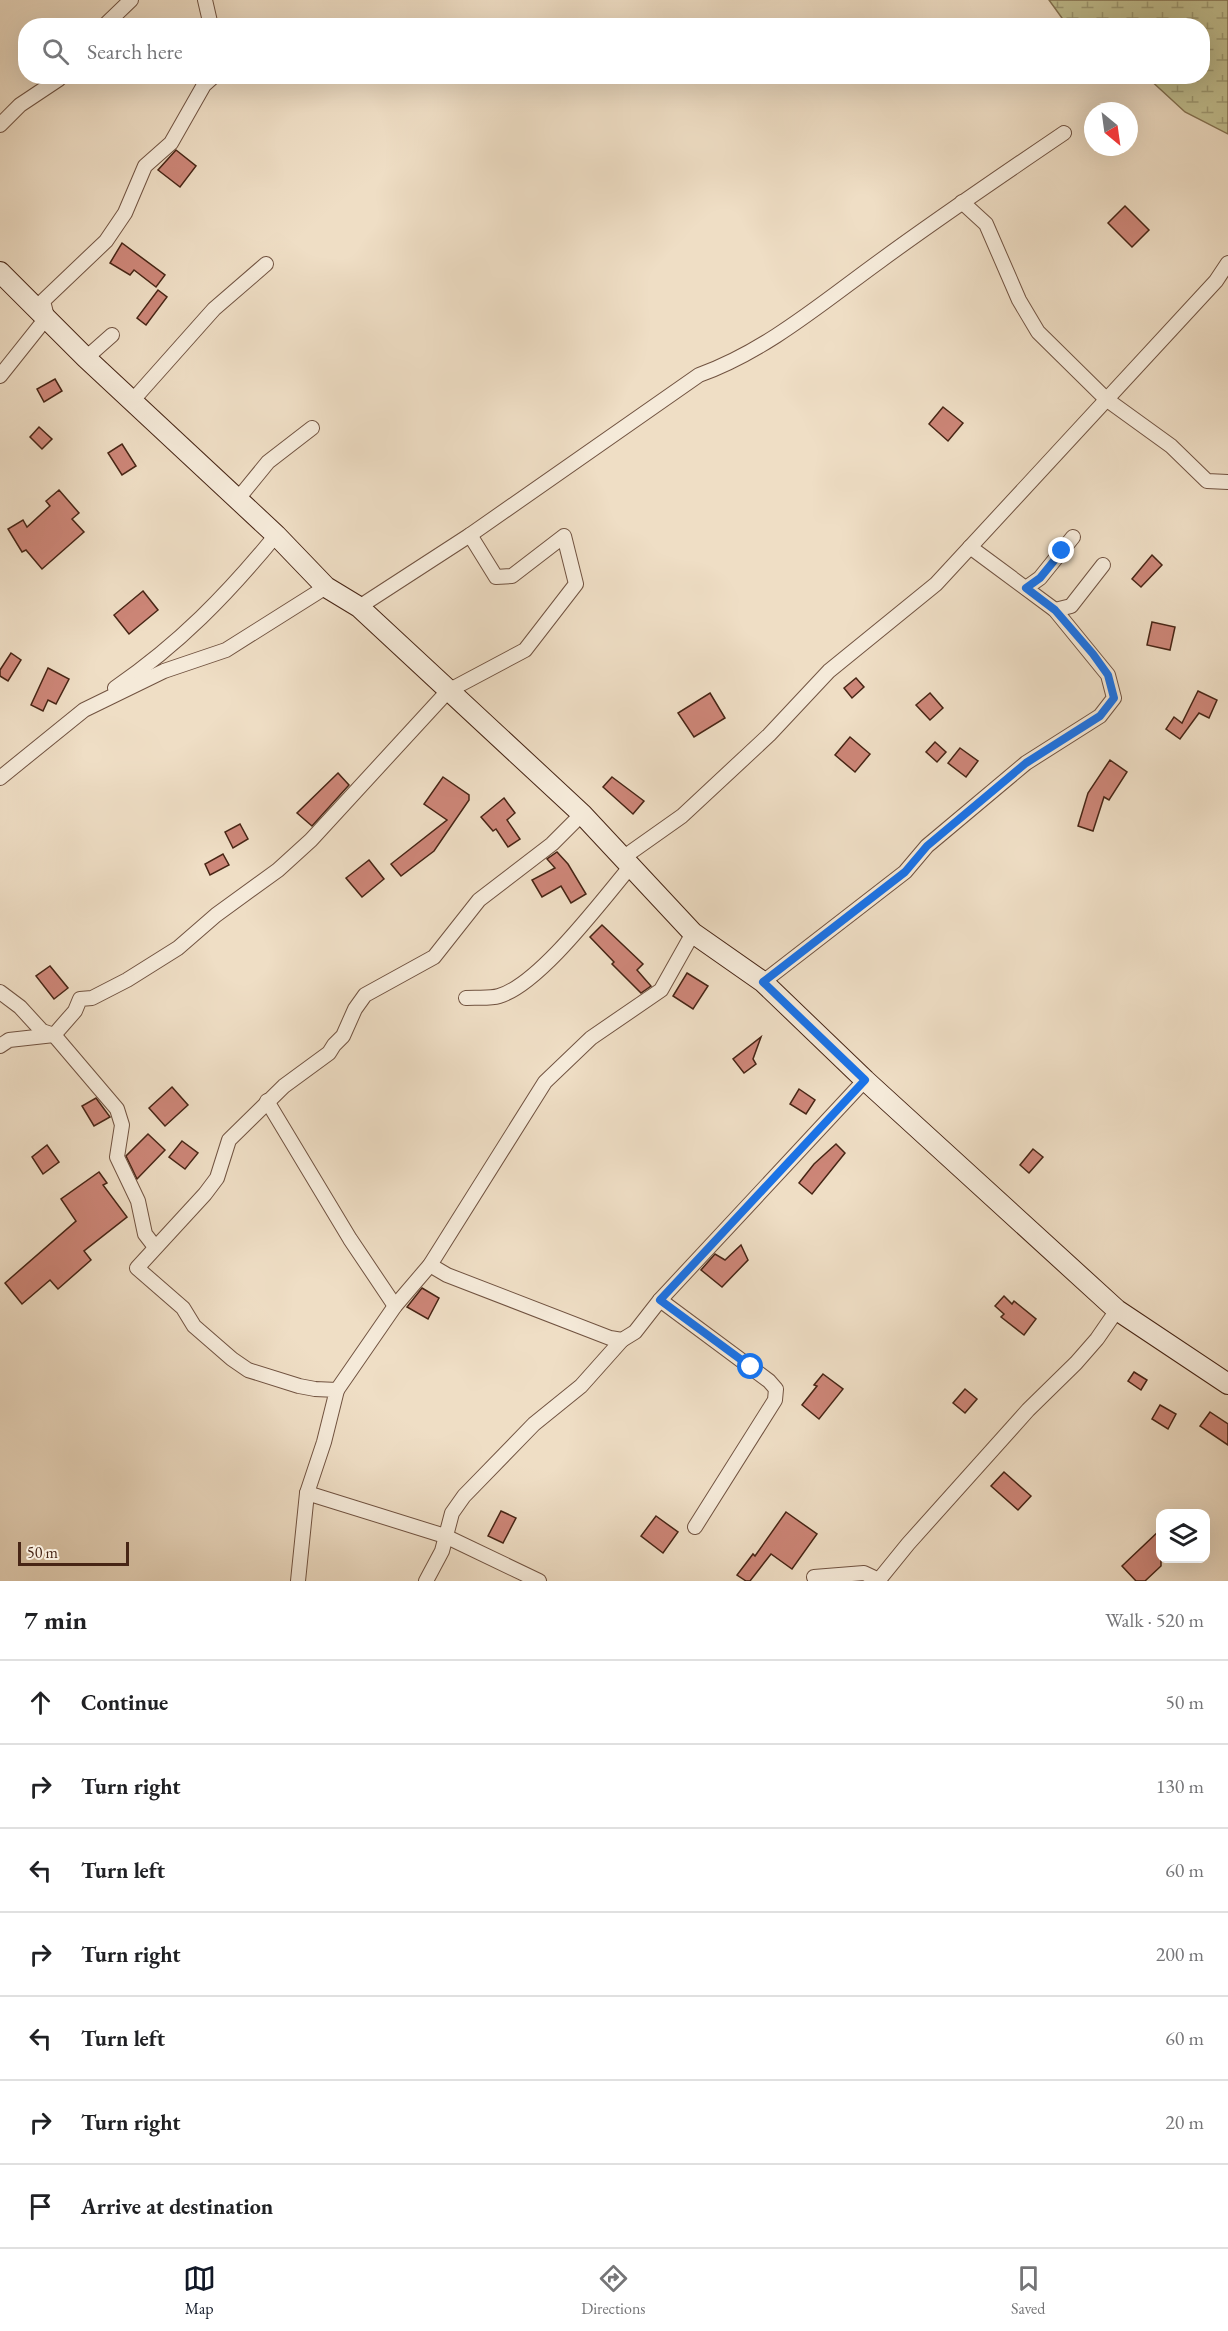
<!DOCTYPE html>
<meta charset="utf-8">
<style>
:root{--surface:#fff;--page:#f2f2f2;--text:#202124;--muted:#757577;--line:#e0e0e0;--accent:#111827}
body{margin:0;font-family:"EB Garamond",serif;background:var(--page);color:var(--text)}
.controls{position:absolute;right:18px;bottom:18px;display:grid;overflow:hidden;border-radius:12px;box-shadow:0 6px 24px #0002}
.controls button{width:54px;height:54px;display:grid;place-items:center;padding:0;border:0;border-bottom:2px solid var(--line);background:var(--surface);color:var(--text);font:30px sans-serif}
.compass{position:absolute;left:1084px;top:102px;width:54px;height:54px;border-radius:50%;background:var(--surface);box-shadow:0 6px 24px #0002;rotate:151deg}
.scale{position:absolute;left:18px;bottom:15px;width:111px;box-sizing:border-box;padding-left:6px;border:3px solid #472515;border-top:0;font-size:16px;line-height:21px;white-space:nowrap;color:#472515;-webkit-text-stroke:4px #f5ead9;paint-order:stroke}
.stop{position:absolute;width:18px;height:18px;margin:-14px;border:4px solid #1a73e8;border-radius:50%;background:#fff}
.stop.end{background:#1a73e8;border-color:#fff;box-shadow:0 2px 6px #0008}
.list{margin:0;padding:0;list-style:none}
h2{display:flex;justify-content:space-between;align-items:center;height:78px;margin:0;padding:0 24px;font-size:26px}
h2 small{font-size:20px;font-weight:400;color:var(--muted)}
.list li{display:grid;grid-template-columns:39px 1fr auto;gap:18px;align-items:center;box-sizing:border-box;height:84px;padding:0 24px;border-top:2px solid var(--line)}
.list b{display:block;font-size:22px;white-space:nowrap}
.list em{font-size:20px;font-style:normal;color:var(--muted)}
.icon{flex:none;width:33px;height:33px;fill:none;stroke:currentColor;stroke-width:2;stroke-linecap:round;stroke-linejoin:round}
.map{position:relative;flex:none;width:1228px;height:1581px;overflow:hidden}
.search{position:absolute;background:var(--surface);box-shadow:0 6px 24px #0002;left:18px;right:18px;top:18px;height:66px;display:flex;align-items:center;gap:15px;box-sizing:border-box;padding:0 21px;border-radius:24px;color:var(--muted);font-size:22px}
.sheet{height:666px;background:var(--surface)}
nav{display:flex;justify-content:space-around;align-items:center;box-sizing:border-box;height:84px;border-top:2px solid var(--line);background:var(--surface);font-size:16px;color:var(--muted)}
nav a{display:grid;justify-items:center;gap:3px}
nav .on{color:var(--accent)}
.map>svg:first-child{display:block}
.wetland{fill:url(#wetland-marsh);stroke:#847252;stroke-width:1.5}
.building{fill:#cd8678;stroke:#472515;stroke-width:1.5}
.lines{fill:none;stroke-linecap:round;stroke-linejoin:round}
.minor-casing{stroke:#715341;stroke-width:16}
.secondary-casing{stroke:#472515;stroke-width:22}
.minor{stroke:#f5ead9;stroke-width:14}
.secondary{stroke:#f5ead9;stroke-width:20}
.route{stroke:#1a73e8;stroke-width:8}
</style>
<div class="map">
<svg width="1228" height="1581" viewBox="0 0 1228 1581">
<defs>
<pattern id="wetland-marsh" width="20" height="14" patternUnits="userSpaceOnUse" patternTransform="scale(1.5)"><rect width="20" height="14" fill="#c1bf90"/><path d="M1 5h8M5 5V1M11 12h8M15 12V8" fill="none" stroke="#9f9b74"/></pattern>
</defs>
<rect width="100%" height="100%" fill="#efdec5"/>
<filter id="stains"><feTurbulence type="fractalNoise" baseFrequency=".00333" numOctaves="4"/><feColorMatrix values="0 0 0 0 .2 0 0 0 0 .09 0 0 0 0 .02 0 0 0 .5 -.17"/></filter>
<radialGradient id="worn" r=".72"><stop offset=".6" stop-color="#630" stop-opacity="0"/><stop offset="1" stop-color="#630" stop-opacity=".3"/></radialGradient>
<polygon class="wetland" points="1049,0 1228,0 1228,134 1185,112 1147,77 1202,76 1202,26 1067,25"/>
<g class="building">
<polygon points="176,150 196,166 180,187 158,170"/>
<polygon points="1125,206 1149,230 1132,247 1108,223"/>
<polygon points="122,243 165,275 156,287 134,270 130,275 110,263"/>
<polygon points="158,290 167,297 146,325 137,318"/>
<polygon points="55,379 62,391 44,402 37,389"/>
<polygon points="943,407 963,423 948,441 929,424"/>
<polygon points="39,427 52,439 42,449 30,437"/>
<polygon points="122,444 136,466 122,475 108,453"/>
<polygon points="59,490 79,513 72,519 84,532 42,569 26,550 22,552 8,529 23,520 27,527 50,506 46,501"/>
<polygon points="1152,555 1162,565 1141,587 1132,579"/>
<polygon points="143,591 158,610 129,634 114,615"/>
<polygon points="1152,622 1175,627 1170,650 1147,645"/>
<polygon points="11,653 21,660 8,681 0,676 0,670"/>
<polygon points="48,668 69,679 56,704 48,700 43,711 31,705"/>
<polygon points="856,678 864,687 852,698 844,688"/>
<polygon points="1198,691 1217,700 1209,718 1199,713 1180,739 1166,729 1174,717 1182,723"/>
<polygon points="710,693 725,718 694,737 678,713"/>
<polygon points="930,693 943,708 930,720 916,705"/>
<polygon points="850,737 870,754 855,772 835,755"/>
<polygon points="935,742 946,752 937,762 926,752"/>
<polygon points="960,748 978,761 966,777 948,763"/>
<polygon points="1110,760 1127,772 1109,800 1104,797 1093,831 1078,826 1088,793"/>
<polygon points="338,773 349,785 312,826 297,813"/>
<polygon points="443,777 469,795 469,800 434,851 401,876 391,864 447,820 424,804"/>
<polygon points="612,777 644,801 633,814 603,787"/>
<polygon points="504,798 515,813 507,820 520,839 508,847 496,829 493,831 481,817"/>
<polygon points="240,824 248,839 233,848 225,832"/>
<polygon points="557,852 568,864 586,894 571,903 561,886 542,897 532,880 555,868 547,859"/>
<polygon points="223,854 229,865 210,875 205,864"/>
<polygon points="369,860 384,879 362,897 346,878"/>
<polygon points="602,925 643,964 637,970 651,986 641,993 612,964 614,962 590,937"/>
<polygon points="50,966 68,988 54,999 36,976"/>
<polygon points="687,973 708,986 693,1009 673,996"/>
<polygon points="761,1037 753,1059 756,1064 744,1073 733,1059"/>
<polygon points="172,1087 188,1105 165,1126 149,1108"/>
<polygon points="799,1089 815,1100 806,1114 790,1104"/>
<polygon points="96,1098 110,1117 94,1126 82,1106"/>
<polygon points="148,1134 165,1150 137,1179 126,1156"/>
<polygon points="182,1141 198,1153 185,1169 169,1157"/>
<polygon points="836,1144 845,1153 812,1194 799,1183 814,1164"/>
<polygon points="47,1145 59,1162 43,1174 32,1157"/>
<polygon points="1033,1149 1043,1157 1029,1173 1020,1165"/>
<polygon points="99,1172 107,1183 103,1185 127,1217 84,1251 91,1260 58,1289 50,1280 22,1304 5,1283 76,1221 61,1199"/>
<polygon points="741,1245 748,1260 722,1287 701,1270 715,1254 725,1260"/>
<polygon points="422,1288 439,1298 428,1319 407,1307"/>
<polygon points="1004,1296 1012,1304 1014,1301 1036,1319 1024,1335 1001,1317 1004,1314 995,1306"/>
<polygon points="1134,1372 1147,1380 1141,1390 1128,1381"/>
<polygon points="823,1374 843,1389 819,1419 802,1405 817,1386 814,1385"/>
<polygon points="965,1389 977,1399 965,1413 953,1403"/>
<polygon points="1160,1405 1176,1414 1168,1429 1152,1419"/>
<polygon points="1210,1412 1228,1424 1228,1445 1200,1426"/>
<polygon points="1004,1472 1031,1496 1018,1510 991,1486"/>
<polygon points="501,1511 516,1518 503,1543 488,1536"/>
<polygon points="786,1512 817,1534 792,1569 771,1554 750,1581 746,1581 737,1575 753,1554 755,1556"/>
<polygon points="656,1516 678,1532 663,1553 641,1536"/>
<polygon points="1161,1529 1161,1566 1145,1581 1136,1581 1122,1566"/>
</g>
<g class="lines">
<defs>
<g id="minor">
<polyline points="205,0 211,26"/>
<polyline points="104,26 131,0"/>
<polyline points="0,125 20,105 59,79 60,76"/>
<polyline points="962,202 986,224 1019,300 1038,332 1106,399 1171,446 1207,481 1228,482"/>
<polyline points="86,358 112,335"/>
<polyline points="0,376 47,317 43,301 106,241 125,213 145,166 171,143 204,85 214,76"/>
<polyline points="133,400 214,309 266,264"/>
<polyline points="237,500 268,462 312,428"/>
<polyline points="1026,588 1040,578 1073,537"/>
<path d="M359 607 470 535 699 375C766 351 822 303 880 261 940 217 1002 175 1064 133"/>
<polyline points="1055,610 1071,606 1103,565"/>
<path d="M115 688C179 644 227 595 276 535"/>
<polyline points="0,778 84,710 164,671 226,650 326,587"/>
<polyline points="624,857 682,816 769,735 829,671 936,584 1216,281 1228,263"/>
<polyline points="763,982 905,872 927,846 1026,763 1100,716 1114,698 1108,675 1055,610 970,547"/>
<polyline points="0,992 20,1007 42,1031 54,1035 117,1109 122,1125 117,1157 138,1201 145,1234 155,1247"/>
<path d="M466 998C476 997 489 999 499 996 540 984 602 900 631 866"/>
<polyline points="0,1046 9,1040 54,1035 75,1011 80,999 92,998 127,980 178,948 216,915 278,870 311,840 448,691 525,650 576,584 564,536 512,576 496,577 470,535"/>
<polyline points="267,1101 350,1239 395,1306"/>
<polyline points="430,1265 447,1275 610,1338 622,1340 635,1332 660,1300 865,1080"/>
<polyline points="660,1300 769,1381 776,1389 775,1400 695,1527"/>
<polyline points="337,1390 395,1306 430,1265 545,1082 591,1038 661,990 693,933"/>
<polyline points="307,1493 445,1536 539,1581"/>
<polyline points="814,1577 864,1573 879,1580"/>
<polyline points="298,1581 307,1493 324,1442 337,1390 315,1389 299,1386 248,1370 232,1359 194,1326 183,1308 137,1268 205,1194 217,1178 229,1140 284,1086 329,1053 334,1045 343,1036 355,1009 365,995 434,957 479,900 552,844 582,814"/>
<polyline points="426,1581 442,1551 452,1513 464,1496 534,1424 581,1386 622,1340"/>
<polyline points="878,1581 908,1544 1028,1410 1076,1363 1097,1339 1117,1310"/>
</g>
<polyline id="secondary" points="0,272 86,358 276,535 326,587 359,607 582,814 693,933 763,982 865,1080 1117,1310 1228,1384"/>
</defs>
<use href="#minor" class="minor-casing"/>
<use href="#secondary" class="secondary-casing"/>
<use href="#minor" class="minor"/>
<use href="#secondary" class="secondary"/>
</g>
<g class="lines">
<polyline class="route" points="751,1367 660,1300 865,1080 763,982 905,872 927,846 1026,763 1100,716 1114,698 1108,675 1093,654 1055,610 1026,588 1040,578 1062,551"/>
</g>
<rect width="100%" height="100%" filter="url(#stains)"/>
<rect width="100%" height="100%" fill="url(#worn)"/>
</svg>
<div class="controls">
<button><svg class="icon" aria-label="layers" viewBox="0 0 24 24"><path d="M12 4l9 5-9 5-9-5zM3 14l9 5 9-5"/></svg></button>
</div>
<svg class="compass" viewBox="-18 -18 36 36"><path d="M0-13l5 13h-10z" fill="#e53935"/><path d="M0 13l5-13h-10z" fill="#757577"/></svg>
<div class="scale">50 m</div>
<div class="stop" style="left:751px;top:1367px"></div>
<div class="stop end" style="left:1062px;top:551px"></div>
<div class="search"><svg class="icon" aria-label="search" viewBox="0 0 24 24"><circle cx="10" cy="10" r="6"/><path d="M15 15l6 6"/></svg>Search here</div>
</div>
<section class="sheet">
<h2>7 min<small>Walk · 520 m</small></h2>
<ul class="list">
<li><svg class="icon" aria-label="ahead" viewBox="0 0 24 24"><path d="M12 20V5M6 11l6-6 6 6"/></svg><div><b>Continue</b></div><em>50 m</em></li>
<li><svg class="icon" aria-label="right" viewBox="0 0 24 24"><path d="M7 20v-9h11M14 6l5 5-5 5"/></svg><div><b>Turn right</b></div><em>130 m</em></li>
<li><svg class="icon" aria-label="left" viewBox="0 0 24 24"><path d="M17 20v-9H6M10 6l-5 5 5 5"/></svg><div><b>Turn left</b></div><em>60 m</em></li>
<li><svg class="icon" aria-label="right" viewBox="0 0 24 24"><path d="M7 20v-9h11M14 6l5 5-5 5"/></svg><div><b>Turn right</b></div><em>200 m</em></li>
<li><svg class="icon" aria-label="left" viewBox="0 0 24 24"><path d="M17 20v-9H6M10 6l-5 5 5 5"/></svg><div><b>Turn left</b></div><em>60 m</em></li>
<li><svg class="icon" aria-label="right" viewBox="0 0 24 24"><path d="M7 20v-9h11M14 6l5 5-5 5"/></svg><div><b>Turn right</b></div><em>20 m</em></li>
<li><svg class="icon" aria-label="arrive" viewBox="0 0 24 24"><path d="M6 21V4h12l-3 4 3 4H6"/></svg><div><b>Arrive at destination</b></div></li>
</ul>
</section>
<nav>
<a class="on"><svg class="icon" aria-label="map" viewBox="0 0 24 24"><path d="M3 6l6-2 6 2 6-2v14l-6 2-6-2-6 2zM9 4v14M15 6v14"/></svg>Map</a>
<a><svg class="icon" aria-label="directions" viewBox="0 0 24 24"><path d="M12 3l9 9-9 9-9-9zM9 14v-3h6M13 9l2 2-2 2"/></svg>Directions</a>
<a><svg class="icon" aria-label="saved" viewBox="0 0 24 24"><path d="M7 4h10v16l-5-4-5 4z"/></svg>Saved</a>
</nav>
